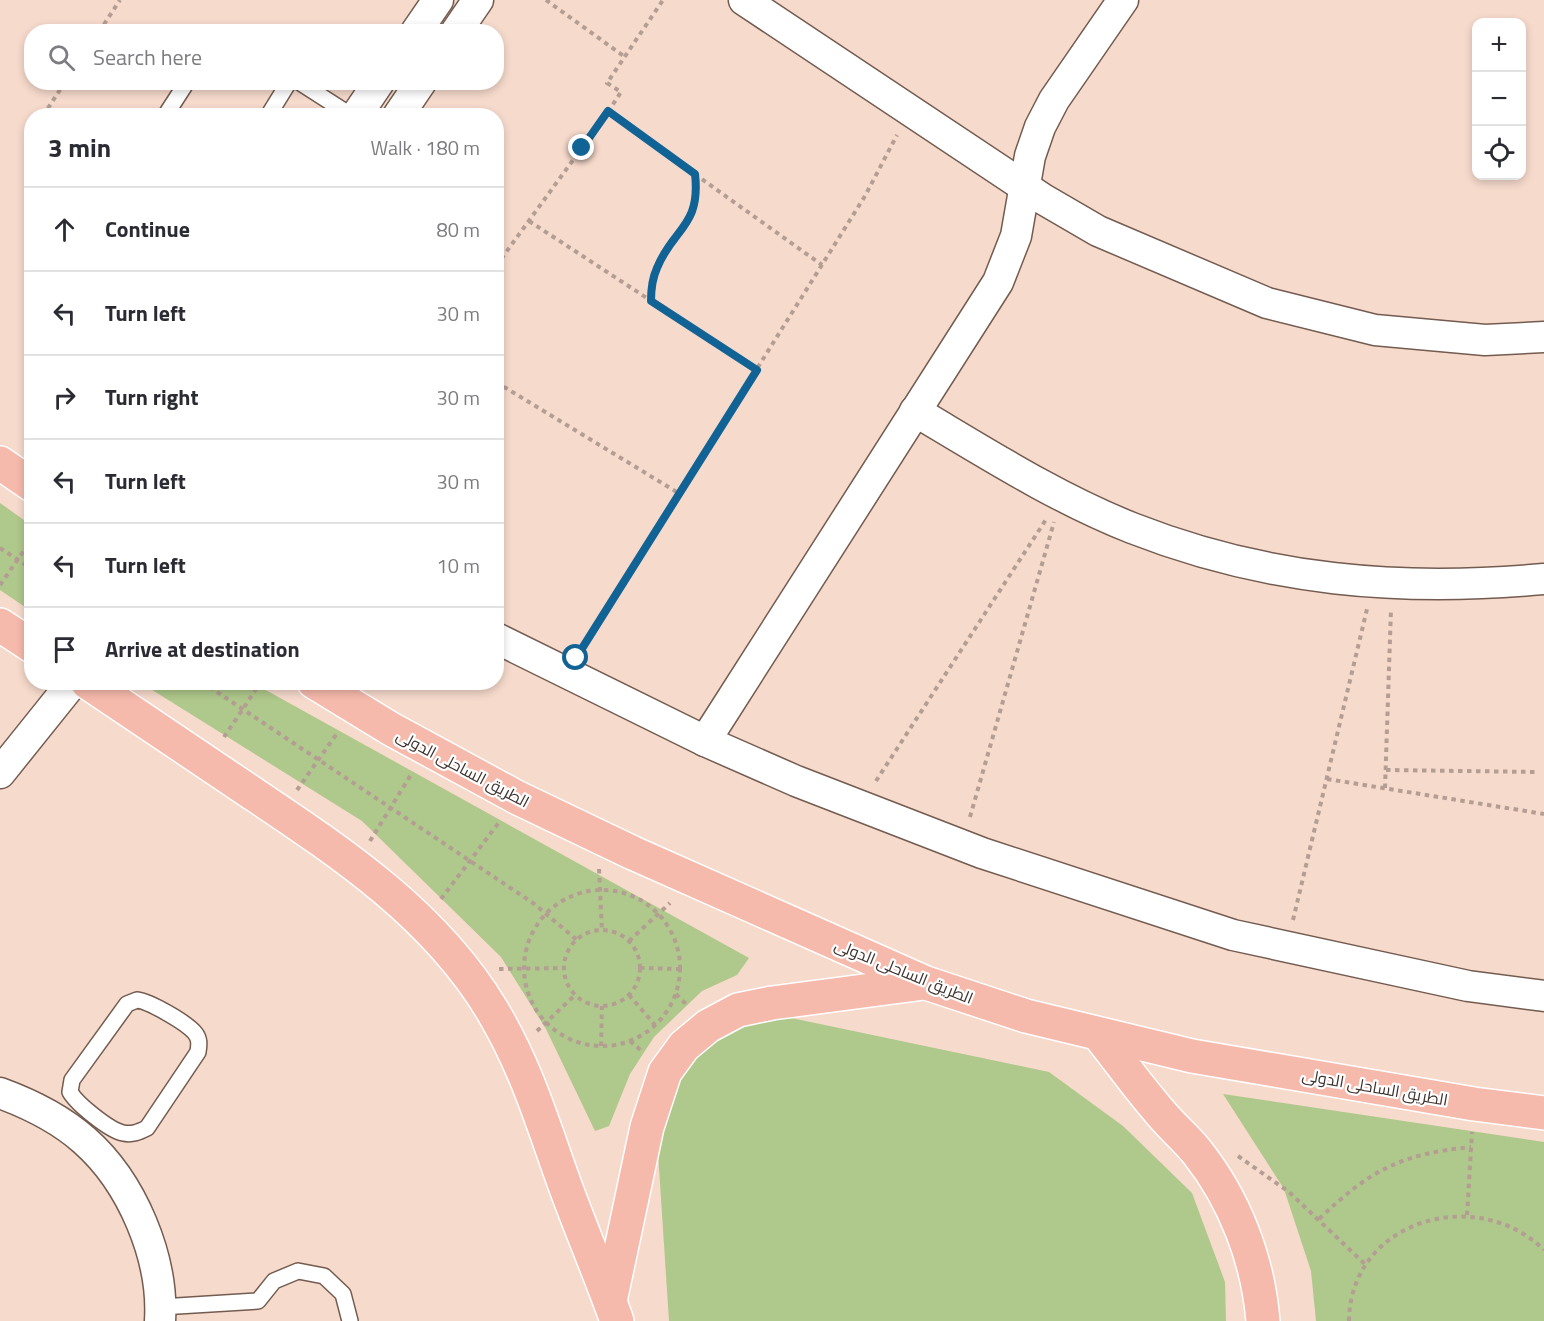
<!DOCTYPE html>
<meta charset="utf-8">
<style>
:root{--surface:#fff;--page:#f2f2f3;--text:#2b2b33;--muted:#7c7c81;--line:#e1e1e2}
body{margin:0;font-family:"Titillium Web",Cairo,sans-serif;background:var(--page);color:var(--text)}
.controls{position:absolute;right:18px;top:18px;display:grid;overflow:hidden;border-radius:12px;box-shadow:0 3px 9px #0003}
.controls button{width:54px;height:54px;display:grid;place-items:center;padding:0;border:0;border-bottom:2px solid var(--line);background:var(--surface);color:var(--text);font:30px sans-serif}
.stop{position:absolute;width:18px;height:18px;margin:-14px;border:4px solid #126395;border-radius:50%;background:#fff}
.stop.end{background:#126395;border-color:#fff;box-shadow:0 2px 6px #0008}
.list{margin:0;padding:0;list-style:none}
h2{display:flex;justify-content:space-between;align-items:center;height:78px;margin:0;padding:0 24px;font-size:26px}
h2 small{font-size:20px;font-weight:400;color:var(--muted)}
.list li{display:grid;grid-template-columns:39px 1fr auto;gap:18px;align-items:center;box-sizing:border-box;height:84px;padding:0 24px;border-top:2px solid var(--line)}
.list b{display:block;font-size:22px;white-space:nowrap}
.list em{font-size:20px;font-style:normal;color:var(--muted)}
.icon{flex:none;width:33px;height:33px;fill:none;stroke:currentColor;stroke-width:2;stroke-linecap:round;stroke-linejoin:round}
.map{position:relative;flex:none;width:1544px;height:1321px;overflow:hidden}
.search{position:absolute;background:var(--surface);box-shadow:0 3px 9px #0003;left:24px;top:24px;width:480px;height:66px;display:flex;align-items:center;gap:15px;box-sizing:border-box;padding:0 21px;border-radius:24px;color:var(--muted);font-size:22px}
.panel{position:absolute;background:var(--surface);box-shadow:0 3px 9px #0003;left:24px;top:108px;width:480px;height:582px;border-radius:24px}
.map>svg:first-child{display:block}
.green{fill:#afc88b}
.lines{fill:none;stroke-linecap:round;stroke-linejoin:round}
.lane-casing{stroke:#735b4f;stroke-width:18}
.street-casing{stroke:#735b4f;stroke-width:33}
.highway-casing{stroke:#fff;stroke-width:36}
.path{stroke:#b49e93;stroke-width:4;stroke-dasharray:4.5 4.5;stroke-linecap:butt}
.lane{stroke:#fff;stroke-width:15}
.street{stroke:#fff;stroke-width:30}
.highway{stroke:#f6baac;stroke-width:33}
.route{stroke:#126395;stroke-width:8}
.labels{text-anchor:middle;stroke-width:4.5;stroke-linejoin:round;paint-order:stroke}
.street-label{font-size:16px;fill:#3d322d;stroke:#fff}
</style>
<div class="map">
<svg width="1544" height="1321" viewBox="0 0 1544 1321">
<rect width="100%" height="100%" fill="#f6dacc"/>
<g class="green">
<polygon points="0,503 31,525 31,611 0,590"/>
<polygon points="141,683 253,683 749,958 737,975 702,991 654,1037 630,1074 609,1126 595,1131 546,1029 501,957 362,821"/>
<polygon points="777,1015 1049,1072 1123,1126 1192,1193 1225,1282 1226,1321 669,1321 657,1137 667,1096 690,1055 727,1028"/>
<polygon points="1223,1094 1544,1142 1544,1321 1316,1321 1311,1271 1284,1189"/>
</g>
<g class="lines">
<defs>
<g id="lane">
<polyline points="299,82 352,116"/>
<polyline points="165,116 187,82"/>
<polyline points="268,116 289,82"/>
<path d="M137 1000C149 1001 187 1023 195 1033 200 1039 199 1045 198 1052L147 1128C139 1132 132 1135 123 1133 109 1130 77 1104 70 1092L72 1080 127 1004Z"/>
<polyline points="161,1307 258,1301 274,1281 298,1271 324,1276 343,1294 350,1321"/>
</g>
<g id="street">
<polyline points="744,0 1043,199 1098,231 1267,303 1375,330 1485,340 1544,337"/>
<polyline points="416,32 438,0"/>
<polyline points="456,32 478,0"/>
<polyline points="356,116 379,82"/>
<polyline points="398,116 421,82"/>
<path d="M915 411C986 453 1056 498 1132 528 1267 581 1400 592 1544 579"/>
<polyline points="496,638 705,741 796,781 982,853 1233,935 1468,986 1544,996"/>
<polyline points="705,741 998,282 1016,236 1030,156 1040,127 1054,100 1123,0"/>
<polyline points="0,773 73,682"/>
<path d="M0 1093C30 1104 59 1118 84 1140 132 1182 164 1258 160 1321"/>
</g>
<g id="highway">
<polyline points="0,463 32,485"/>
<polyline points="0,625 32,646"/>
<path d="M87 682C142 719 197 756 252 793 343 854 435 915 492 1010 525 1065 541 1118 562 1177 579 1225 600 1273 617 1321"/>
<polyline points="314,682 391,729 518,798 633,853 926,983 1026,1016 1192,1056 1474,1104 1544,1113"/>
<path d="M1099 1035C1119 1060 1138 1087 1159 1111 1171 1126 1185 1137 1197 1152 1235 1200 1258 1260 1263 1321"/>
<polyline points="610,1301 647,1127 665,1072 684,1046 708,1026 738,1010 772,1003 924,983"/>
</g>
</defs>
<use href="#lane" class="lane-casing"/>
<use href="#street" class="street-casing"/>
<use href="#highway" class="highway-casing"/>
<g class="path">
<polyline points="546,0 625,57"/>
<polyline points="99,32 120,0"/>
<polyline points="608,112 621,92 607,83 663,0"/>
<polyline points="43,116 65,82"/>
<polyline points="32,132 32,134"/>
<polyline points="529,221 757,370"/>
<polyline points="496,266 608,112 822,265"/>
<path d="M651 301C651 290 652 279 656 268 673 229 701 227 696 175"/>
<polyline points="496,382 680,494"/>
<polyline points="0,548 32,569"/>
<polyline points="0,585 32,539"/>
<polyline points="581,650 865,196 897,135"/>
<polyline points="202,682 533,903 577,940"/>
<polyline points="224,737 261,682"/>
<polyline points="1386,770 1538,772"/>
<polyline points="1327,779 1544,814"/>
<polyline points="876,781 1047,518"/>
<polyline points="1385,788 1391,609"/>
<polyline points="297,790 338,732"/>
<polyline points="970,817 1054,522"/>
<polyline points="370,841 412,773"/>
<polyline points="599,869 602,931"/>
<circle cx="602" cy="968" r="78"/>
<polyline points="441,899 500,821"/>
<polyline points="1293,920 1367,609"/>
<circle cx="602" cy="968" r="38"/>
<polyline points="629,941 670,903"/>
<polyline points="640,968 680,969"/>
<polyline points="499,969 565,968"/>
<polyline points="676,994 688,1006"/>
<polyline points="629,995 655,1025"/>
<polyline points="537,1031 575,995"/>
<polyline points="630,1041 643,1052"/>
<polyline points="601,1046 602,1006"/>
<polyline points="1238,1156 1289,1192 1367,1266"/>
<polyline points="1467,1215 1472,1132"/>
<path d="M1319 1219C1370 1170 1401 1154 1471 1147"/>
<path d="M1349 1321C1350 1220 1477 1184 1544 1250"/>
</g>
<use href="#lane" class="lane"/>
<use href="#street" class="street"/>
<use href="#highway" class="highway"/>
</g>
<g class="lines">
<path class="route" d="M576 658 757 370 651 301C651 290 652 279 657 268 673 228 701 227 695 174L608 111 582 148"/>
</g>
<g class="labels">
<g class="street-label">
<text transform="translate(463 768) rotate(28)" y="6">الطريق الساحلى الدولى</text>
<text transform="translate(904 971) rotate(22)" y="6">الطريق الساحلى الدولى</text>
<text transform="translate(1375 1087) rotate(10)" y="6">الطريق الساحلى الدولى</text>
</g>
</g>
</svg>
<div class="controls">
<button>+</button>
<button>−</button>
<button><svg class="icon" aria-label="locate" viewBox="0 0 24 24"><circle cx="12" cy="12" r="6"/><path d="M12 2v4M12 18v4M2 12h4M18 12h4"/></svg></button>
</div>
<div class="stop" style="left:576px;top:658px"></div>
<div class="stop end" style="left:582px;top:148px"></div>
<div class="search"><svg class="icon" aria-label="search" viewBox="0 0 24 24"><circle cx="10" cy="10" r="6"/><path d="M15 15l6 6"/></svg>Search here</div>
<section class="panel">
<h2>3 min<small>Walk · 180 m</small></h2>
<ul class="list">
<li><svg class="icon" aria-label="ahead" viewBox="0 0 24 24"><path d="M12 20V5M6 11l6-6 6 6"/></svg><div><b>Continue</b></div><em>80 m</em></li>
<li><svg class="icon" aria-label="left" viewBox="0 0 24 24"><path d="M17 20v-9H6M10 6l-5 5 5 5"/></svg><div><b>Turn left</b></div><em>30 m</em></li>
<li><svg class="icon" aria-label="right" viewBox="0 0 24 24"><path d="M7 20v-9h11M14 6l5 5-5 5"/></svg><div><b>Turn right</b></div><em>30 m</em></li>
<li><svg class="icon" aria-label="left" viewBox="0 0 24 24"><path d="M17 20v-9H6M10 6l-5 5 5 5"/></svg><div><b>Turn left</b></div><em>30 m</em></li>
<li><svg class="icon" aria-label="left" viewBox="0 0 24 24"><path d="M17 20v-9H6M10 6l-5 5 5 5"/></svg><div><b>Turn left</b></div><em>10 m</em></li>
<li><svg class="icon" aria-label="arrive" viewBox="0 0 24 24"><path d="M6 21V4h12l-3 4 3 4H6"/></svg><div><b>Arrive at destination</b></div></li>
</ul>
</section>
</div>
